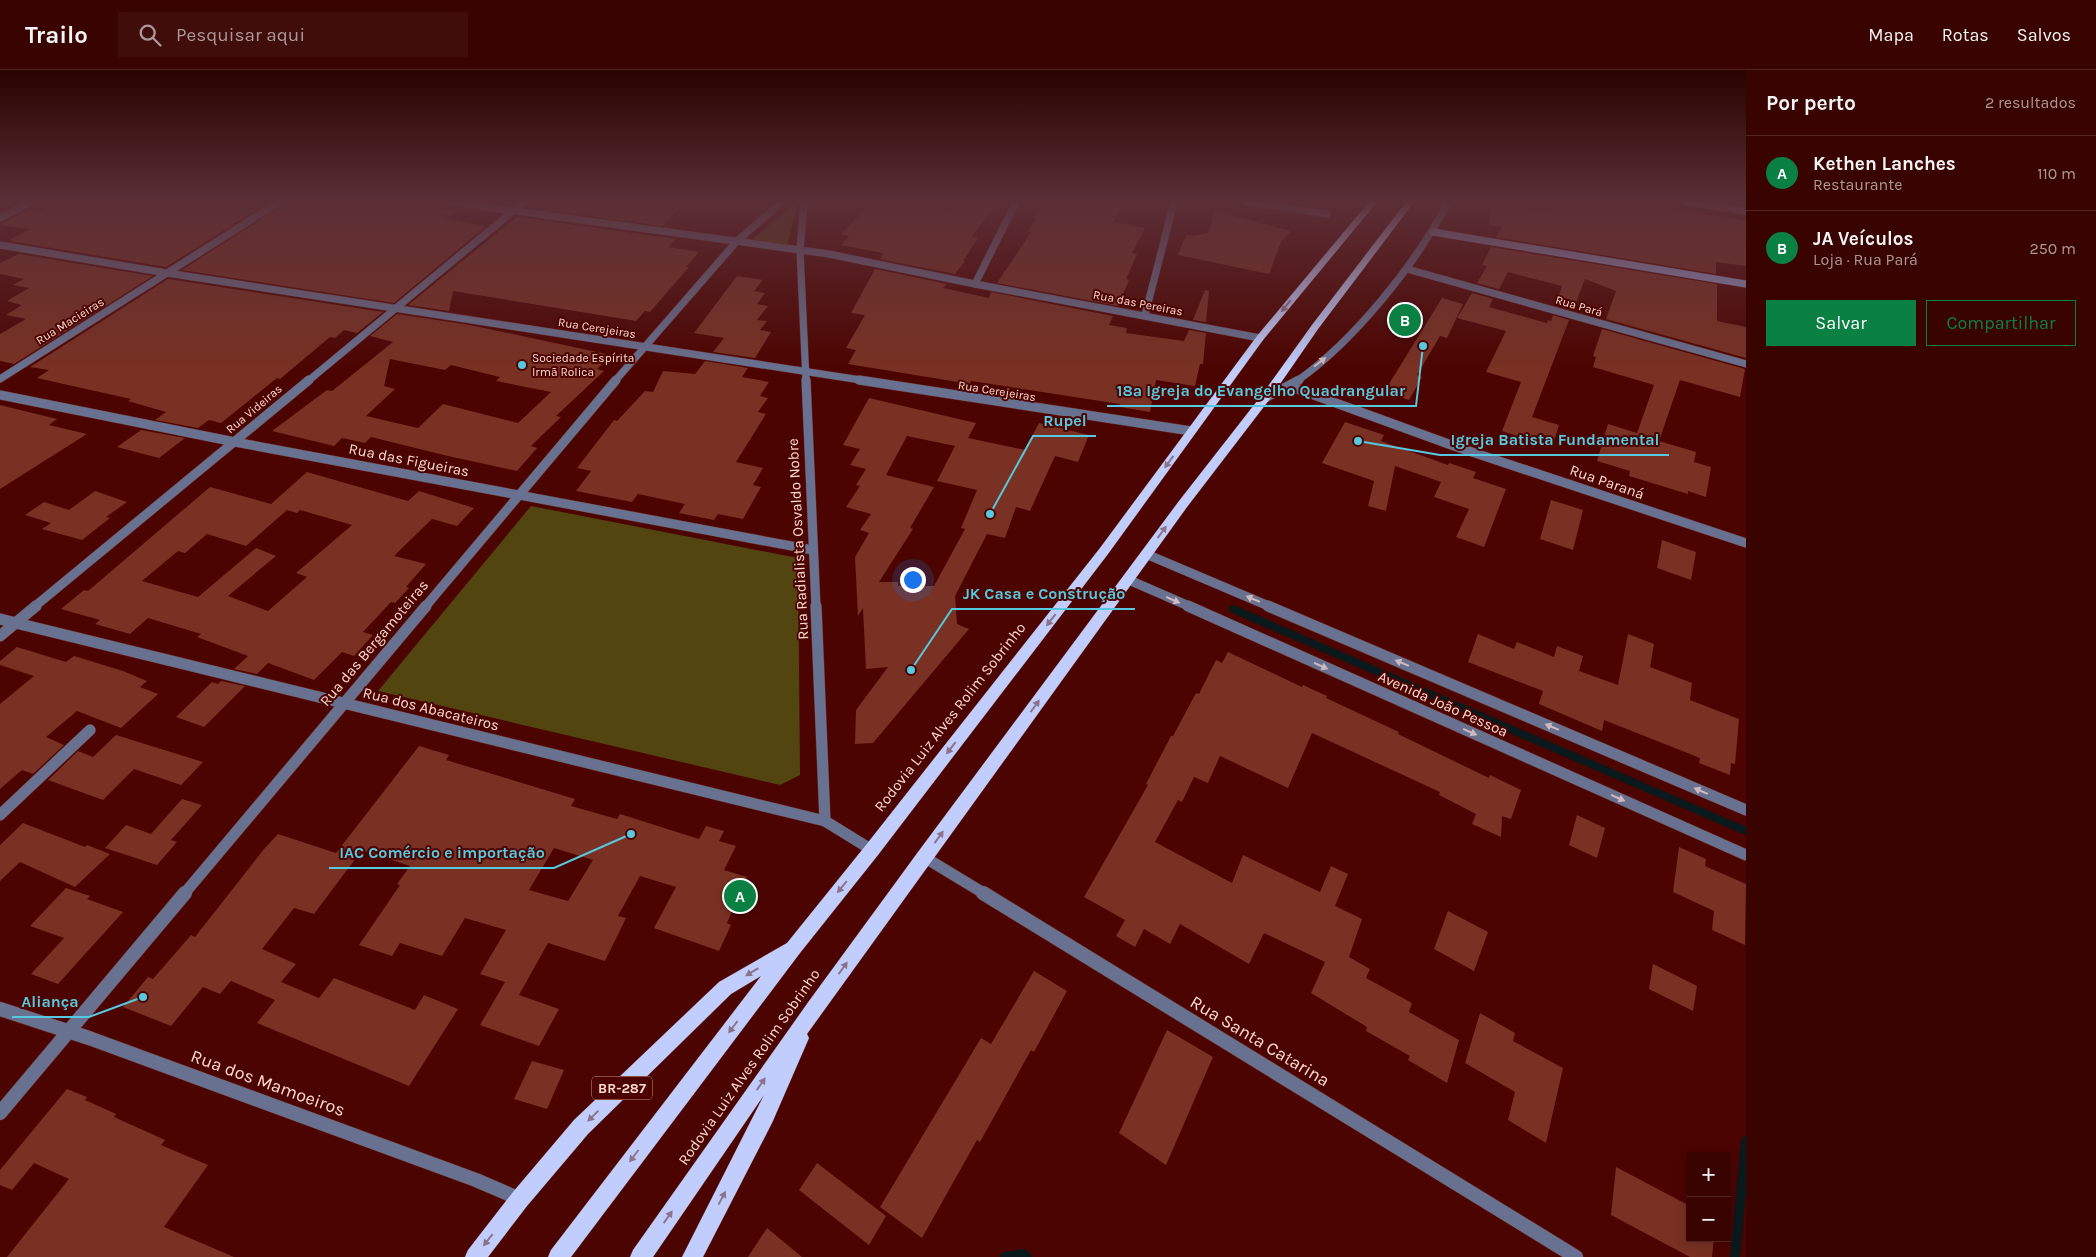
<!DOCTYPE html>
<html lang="pt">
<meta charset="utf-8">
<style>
:root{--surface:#390300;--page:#400d0a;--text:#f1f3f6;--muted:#ab9899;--line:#532522;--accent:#0b8043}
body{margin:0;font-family:Karla,sans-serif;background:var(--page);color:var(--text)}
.controls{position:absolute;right:15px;bottom:15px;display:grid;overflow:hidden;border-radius:0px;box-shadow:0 2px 12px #0003}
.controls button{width:45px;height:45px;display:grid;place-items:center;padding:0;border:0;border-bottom:1px solid var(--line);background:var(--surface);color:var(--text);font:25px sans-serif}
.you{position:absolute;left:912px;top:509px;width:18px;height:18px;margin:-12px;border:4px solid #fff;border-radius:50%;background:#1a73e8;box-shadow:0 0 0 8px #1a73e833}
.badge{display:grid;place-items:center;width:32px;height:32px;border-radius:50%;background:var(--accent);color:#fff;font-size:16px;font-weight:700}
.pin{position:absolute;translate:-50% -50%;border:2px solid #fff;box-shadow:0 1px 5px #0006}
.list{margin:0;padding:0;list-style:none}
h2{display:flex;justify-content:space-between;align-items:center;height:65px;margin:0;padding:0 20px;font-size:21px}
h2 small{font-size:16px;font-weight:400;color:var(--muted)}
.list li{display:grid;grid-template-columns:32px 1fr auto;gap:15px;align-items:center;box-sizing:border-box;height:75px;padding:0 20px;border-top:1px solid var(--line)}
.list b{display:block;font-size:19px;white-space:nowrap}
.list p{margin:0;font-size:16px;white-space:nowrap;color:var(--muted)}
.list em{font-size:16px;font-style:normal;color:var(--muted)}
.actions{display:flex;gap:10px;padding:15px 20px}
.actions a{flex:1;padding:11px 0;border:1px solid var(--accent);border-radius:0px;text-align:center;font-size:18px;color:var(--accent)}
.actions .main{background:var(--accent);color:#fff}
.icon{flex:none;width:28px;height:28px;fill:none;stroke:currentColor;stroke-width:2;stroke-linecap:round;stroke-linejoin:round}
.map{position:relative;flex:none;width:1746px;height:1187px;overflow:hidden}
header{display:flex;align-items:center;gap:30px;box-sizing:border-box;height:70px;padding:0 25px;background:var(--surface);border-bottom:1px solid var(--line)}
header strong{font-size:24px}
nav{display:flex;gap:28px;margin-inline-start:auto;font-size:18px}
.search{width:350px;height:45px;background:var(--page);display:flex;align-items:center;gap:12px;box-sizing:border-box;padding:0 18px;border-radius:0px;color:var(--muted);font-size:19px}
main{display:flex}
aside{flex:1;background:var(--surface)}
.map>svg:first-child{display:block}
.green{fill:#534510}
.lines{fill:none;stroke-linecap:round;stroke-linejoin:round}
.stream-far1{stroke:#09191c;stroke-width:8}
.stream{stroke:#09191c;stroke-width:10}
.building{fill:#783123;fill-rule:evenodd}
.minor-far3-casing{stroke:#682622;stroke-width:8}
.minor-far2-casing{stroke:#682622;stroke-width:10}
.minor-far1-casing{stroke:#682622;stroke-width:12}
.minor-casing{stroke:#682622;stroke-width:15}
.tertiary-far3-casing{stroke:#682622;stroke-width:8}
.tertiary-far2-casing{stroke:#682622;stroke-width:10}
.tertiary-far1-casing{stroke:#682622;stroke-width:12}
.tertiary-casing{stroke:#682622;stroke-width:15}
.secondary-casing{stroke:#682622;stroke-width:8}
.trunk-casing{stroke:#682622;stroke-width:1}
.minor-far3{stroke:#687190;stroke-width:7}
.minor-far2{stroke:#687190;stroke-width:9}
.minor-far1{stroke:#687190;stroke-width:11}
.minor{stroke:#687190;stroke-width:14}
.tertiary-far3{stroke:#687190;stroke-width:7}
.tertiary-far2{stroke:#687190;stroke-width:9}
.tertiary-far1{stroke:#687190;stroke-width:11}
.tertiary{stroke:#687190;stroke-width:14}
.secondary{stroke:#8e9bcd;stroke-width:7}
.trunk{fill:#c0cdfd;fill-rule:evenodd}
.oneway{fill:#8c738b}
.oneway2{fill:#d1babe}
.poi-dot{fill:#56c9e0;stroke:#4c0400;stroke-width:2}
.labels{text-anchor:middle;stroke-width:4;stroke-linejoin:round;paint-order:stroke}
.far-street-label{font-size:12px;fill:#fedad2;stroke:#4c0400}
.far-poi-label{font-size:12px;fill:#fedad2;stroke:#4c0400;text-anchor:start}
.shield{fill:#4c0400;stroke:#c99a93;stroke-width:1}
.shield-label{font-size:14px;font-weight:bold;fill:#fedad2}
.street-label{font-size:15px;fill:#fedad2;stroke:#4c0400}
.near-street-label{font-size:18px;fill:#fedad2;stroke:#4c0400}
.leader{fill:none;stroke:#56c9e0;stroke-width:2}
.callout-dot{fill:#56c9e0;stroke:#4c0400;stroke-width:2}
.callout-label{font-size:16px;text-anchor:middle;font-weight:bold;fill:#56c9e0;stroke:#4c0400;stroke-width:4;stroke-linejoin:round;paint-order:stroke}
</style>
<header>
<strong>Trailo</strong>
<div class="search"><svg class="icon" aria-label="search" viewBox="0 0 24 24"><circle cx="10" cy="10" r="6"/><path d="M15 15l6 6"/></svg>Pesquisar aqui</div>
<nav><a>Mapa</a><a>Rotas</a><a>Salvos</a></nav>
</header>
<main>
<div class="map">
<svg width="1746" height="1187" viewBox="0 0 1746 1187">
<rect width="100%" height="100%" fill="#4c0400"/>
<g class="green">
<polygon points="795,132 798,132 787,176 752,170"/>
<polygon points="531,436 798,488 800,705 780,715 378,621"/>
</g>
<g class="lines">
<polyline class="stream-far1" points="1233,539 1746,761"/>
<g class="stream">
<polyline points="1005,1187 1023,1184 1027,1187"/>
<polyline points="1735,1187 1746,1071"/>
</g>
</g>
<g class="building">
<polygon points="57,132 269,132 166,197 16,172 9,170 30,159 0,155 30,139 40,141"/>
<polygon points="284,132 361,132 395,138 401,133 421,135 457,141 445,149 486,156 394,233 182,200 282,136"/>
<polygon points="536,132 686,132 662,156 528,137"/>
<polygon points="872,132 908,132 949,140 953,136 961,138 966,132 999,132 971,167 978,168 963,191 965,191 955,204 880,189 883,183 841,175 849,166 841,164"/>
<polygon points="1045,132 1123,132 1114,152 1145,158 1132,183 1137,184 1126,209 1129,210 1118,236 997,213 1031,162 1028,161 1036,149 1032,149"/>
<polygon points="1493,132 1552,143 1553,132 1634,132 1746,151 1746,196 1716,192 1716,204 1496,167 1502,157 1489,155"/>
<polygon points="1215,141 1291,161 1281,172 1269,204 1178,185 1186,165 1194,166 1208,163"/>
<polygon points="517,147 676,169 668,177 699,182 686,197 689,197 650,242 645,241 636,251 453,221 449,241 408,235"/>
<polygon points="1491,177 1717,214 1717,251 1746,257 1746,288 1606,249 1616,221 1585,209 1573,240 1556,235 1562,216 1508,202 1499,219 1477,213 1487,196 1482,195"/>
<polygon points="19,184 153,206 14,294 0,291 0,264 26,249 6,245 22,235 7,231 29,218 13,215 24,209 0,204 0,193"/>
<polygon points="875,199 947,214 943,218 989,228 991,222 1113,246 1109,255 1127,258 1126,263 1184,271 1189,260 1206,263 1203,294 1200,294 1195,316 1156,310 1150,342 1120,337 1120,334 971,311 970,314 848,294 856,280 846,278 865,245 851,243"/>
<polygon points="737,206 763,210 754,221 765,223 757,234 768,236 757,250 767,251 760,260 771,262 755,288 713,282 724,268 694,263"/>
<polygon points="168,209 383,242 357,263 344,260 335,268 330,267 280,309 277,308 221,353 209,350 198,358 155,350 166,342 128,331 131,329 37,308 49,300 30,297"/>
<polygon points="1205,220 1209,221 1206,252 1193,250"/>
<polygon points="1472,223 1493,229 1489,237 1547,253 1548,250 1551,251 1553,245 1569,250 1532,347 1559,355 1552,377 1502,361 1521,312 1486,302 1506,261 1457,248"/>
<polygon points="1442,228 1463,234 1447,268 1440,266 1417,305 1422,307 1409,330 1384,322"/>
<path d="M397 244 470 255 611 285 597 299 604 301 556 346 561 347 531 376 537 378 517 401 448 386 371 367 365 373 342 368 334 376 272 361 327 320 332 321 393 272 370 266ZM390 289 445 300 451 295 500 307 496 311 551 322 518 353 443 334 418 358 366 346 395 319 384 316Z"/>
<polygon points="1602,259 1745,299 1740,327 1680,310 1659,371 1696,382 1694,392 1711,397 1706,427 1688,421 1688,424 1629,406 1630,401 1597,391 1608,354 1637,363 1654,315 1593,297 1596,287 1593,286"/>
<polygon points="705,291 748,298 742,307 769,312 760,326 768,328 758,342 766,344 736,392 763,398 753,415 761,417 743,449 718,444 714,450 679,443 685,434 638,424 632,432 576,421 591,401 577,398 614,350 617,351 645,321 653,322 663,301 695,304"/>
<path d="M869 328 976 353 968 368 1025 380 1039 353 1089 365 1078 392 1055 386 1030 441 1016 437 1005 468 987 464 955 526 957 554 969 559 873 673 855 674 856 640 888 597 866 599 863 538 858 546 855 487 869 463 860 460 871 444 846 437 860 416 856 415 866 399 850 395 860 379 843 375ZM907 366 955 376 937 411 977 420 961 458 965 459 934 516H898V512H879L913 459 910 458 934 417 886 405Z"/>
<polygon points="0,335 57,349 49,355 87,364 0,419"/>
<polygon points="1345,352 1384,365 1381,371 1448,395 1449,393 1476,402 1473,408 1506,419 1484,477 1456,467 1469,439 1434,427 1441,412 1395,396 1386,441 1368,436 1374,411 1322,393"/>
<polygon points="141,360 185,368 159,388 117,377"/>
<path d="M307 402 408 431 419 421 474 438 457 456 432 449 394 486 426 494 406 517 409 518 395 533 391 532 363 562 373 565 354 586 342 582 314 610 268 593 257 604 234 599 248 586 197 567 201 564 148 548 130 564 95 554 100 550 61 539 84 520 88 521 210 417 271 434ZM287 440 297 443 300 440 352 455 296 503 307 507 268 541 228 526 276 486 256 478 198 527 142 511 178 481 185 483 207 464 246 476Z"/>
<polygon points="95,421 127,432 106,447 110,448 82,470 42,459 51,453 25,445 44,432 69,440"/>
<polygon points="1551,430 1583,440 1573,480 1540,469"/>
<polygon points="1662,470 1696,482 1691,510 1657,498"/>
<polygon points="1478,564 1514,579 1517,572 1554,587 1557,576 1583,586 1579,601 1618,615 1628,564 1654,574 1650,597 1692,613 1690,630 1739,649 1735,694 1731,693 1730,705 1699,693 1700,688 1604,650 1602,661 1539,634 1543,621 1468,592"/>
<polygon points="17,577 66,592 74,586 123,601 147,611 140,617 158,624 121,658 77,641 46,667 64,675 33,704 22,700 0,719 0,634 34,606 0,595 0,591"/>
<polygon points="1228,582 1302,617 1303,615 1327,626 1326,628 1399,662 1398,664 1489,708 1490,705 1521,720 1511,749 1502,746 1501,767 1472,754 1476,744 1439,725 1440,722 1312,663 1288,718 1220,686 1208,713 1194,707 1182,732 1178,730 1155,772 1232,813 1243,785 1320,822 1331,796 1348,804 1335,836 1362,849 1349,887 1370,899 1366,908 1412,933 1409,942 1459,970 1447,1013 1408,990 1410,986 1366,961 1367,957 1311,923 1325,892 1264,863 1249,894 1180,854 1170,874 1144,859 1135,877 1116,866 1125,850 1084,827 1148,715 1146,714 1171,666 1173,666 1196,623 1199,624 1216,590 1222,593"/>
<polygon points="221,611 245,616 204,657 176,647 212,612 218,614"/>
<polygon points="116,665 203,692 181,715 134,699 103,730 48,710 78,681 93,687"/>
<path d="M419 676 449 685 446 690 575 729 571 736 617 749 620 744 699 769 706 756 724 761 719 771 736 776 724 800 747 807 727 853 731 855 719 881 654 858 676 817 640 806 618 846 626 848 605 891 548 873 519 925 559 939 539 976 480 955 505 912 480 904 506 860 465 848 442 886 400 873 392 886 359 875 400 815 397 814 410 796 362 780 314 844 294 838 262 879 296 894 281 912 319 928 334 908 415 940 424 925 458 939 409 1016 257 953 275 930 231 911 220 924 203 917 171 956 123 937 148 907 153 909 191 865 195 867 264 779 278 764 336 783ZM554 778 593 790 568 831 529 820Z"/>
<polygon points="182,729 202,735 171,770 177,772 157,795 105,778 126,755 151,764"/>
<polygon points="1577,745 1605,758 1597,788 1569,775"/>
<polygon points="23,753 85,777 87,775 110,784 75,817 20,792 0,811 0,775"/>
<polygon points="1679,777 1706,789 1705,796 1746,814 1745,875 1712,860 1714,841 1673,822"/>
<polygon points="66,818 90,826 87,829 123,842 58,914 31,904 64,868 30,856"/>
<polygon points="1448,841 1488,862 1474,901 1434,879"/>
<polygon points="1653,894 1697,916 1693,941 1649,919"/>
<polygon points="1034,901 1067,921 1034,982 1031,980 980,1072 977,1070 922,1168 880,1137 981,968 991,974"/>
<polygon points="1480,943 1515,963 1513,971 1563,998 1546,1073 1508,1050 1515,1022 1465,993"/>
<polygon points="1167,960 1213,987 1166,1095 1119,1063"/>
<polygon points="532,991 564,1000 547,1039 514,1029"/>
<polygon points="67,1019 87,1027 85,1030 116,1044 114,1047 165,1070 161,1075 208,1095 164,1157 234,1187 7,1187 69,1109 34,1093 12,1120 0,1115 0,1100"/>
<polygon points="817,1093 886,1146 869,1175 799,1120"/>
<polygon points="1616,1097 1690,1136 1690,1168 1714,1168 1712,1187 1690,1187 1611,1145"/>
<polygon points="767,1158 802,1187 748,1187"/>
</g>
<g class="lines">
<defs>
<g id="minor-far3">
<polyline points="450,132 829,184 975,214 1260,268"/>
<polyline points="804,132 800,180 806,311"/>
<polyline points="1247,132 1327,144"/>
<polyline points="1687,132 1746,141"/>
<polyline points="0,148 31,132"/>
<polyline points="0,175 167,203 867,311"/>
<polyline points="1407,199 1746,294"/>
<polyline points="975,214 1016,132"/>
<polyline points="1145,245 1174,132"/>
<polyline points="0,309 279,132"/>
<polyline points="308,311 524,132"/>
<path d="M1297 311C1354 271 1416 194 1448 132"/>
</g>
<g id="minor-far2">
<polyline points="806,310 816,537"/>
<polyline points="859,310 1191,361"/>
<polyline points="1289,316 1454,376 1746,473"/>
<polyline points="0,325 235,372 813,480"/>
<polyline points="1265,328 1299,310"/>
<polyline points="1146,484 1271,537"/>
<polyline points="1129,510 1191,537"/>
<polyline points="34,537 309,310"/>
</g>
<g id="minor-far1">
<polyline points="816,536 825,751"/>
<polyline points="1188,536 1746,785"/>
<polyline points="1268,536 1746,740"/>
<polyline points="0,549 825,751 872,780"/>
<polyline points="0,566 36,536"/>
<polyline points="0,745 90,660"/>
<polyline points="924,787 985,824"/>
</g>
<g id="minor">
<polyline points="983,823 1576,1187"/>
<polyline points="0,939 89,968 476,1110 520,1129"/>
</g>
<polyline id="tertiary-far3" points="615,311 737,171 782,132"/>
<polyline id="tertiary-far2" points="425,537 616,310"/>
<polyline id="tertiary-far1" points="184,824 426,536"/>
<polyline id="tertiary" points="0,1043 185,823"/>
<polyline id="secondary" points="1433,162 1746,214"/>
<g id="trunk">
<polygon points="1369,132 1377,132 1263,270 1108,484 878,785 800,883 571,1187 548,1187 551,1180 761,906 731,924 588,1064 527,1136 488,1187 465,1187 468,1180 513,1122 574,1050 719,912 787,873 866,775 1100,478 1257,266"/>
<polygon points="1406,132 1414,132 1318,259 1269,330 1187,437 807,964 809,968 772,1053 703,1187 682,1187 764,1025 653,1187 630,1187 633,1180 809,931 918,782 1179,431 1261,326 1312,255"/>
</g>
</defs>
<use href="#minor-far3" class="minor-far3-casing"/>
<use href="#minor-far2" class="minor-far2-casing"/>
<use href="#minor-far1" class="minor-far1-casing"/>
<use href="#minor" class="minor-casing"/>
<use href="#tertiary-far3" class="tertiary-far3-casing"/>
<use href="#tertiary-far2" class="tertiary-far2-casing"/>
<use href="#tertiary-far1" class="tertiary-far1-casing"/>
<use href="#tertiary" class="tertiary-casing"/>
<use href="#secondary" class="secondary-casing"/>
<use href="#trunk" class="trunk-casing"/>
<use href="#minor-far3" class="minor-far3"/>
<use href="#minor-far2" class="minor-far2"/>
<use href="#minor-far1" class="minor-far1"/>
<use href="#minor" class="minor"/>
<use href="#tertiary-far3" class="tertiary-far3"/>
<use href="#tertiary-far2" class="tertiary-far2"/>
<use href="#tertiary-far1" class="tertiary-far1"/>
<use href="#tertiary" class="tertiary"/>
<use href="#secondary" class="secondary"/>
<use href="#trunk" class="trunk"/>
</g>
<defs><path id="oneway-solid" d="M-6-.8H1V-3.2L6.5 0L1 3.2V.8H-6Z" transform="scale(1.25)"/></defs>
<g class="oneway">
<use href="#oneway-solid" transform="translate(1286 236) rotate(129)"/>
<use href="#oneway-solid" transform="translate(1169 392) rotate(126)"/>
<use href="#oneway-solid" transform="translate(1162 462) rotate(-54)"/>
<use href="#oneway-solid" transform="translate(1051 550) rotate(128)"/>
<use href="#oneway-solid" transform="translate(1035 636) rotate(-54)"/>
<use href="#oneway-solid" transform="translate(951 678) rotate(128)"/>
<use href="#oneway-solid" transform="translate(939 767) rotate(-54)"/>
<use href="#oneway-solid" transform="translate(842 817) rotate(129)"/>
<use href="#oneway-solid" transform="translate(843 898) rotate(-54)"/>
<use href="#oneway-solid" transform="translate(752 902) rotate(149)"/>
<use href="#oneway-solid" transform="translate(733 957) rotate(127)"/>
<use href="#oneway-solid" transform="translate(761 1014) rotate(-55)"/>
<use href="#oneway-solid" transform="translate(593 1046) rotate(136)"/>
<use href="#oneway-solid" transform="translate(634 1086) rotate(127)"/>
<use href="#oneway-solid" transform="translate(722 1128) rotate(-62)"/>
<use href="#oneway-solid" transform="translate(668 1147) rotate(-55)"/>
<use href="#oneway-solid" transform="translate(488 1170) rotate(128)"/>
</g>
<g class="oneway2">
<use href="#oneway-solid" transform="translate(1320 292) rotate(-37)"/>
<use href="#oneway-solid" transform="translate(1253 529) rotate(-157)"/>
<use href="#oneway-solid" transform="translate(1173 530) rotate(24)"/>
<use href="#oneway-solid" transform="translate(1402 593) rotate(-157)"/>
<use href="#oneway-solid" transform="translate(1321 596) rotate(24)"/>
<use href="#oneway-solid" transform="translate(1552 657) rotate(-157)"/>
<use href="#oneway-solid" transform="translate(1470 662) rotate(24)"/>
<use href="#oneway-solid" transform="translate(1701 721) rotate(-157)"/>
<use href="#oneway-solid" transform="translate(1618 728) rotate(24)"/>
</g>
<linearGradient id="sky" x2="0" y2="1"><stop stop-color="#2a0200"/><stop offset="0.44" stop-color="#5b2f37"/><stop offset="1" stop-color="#5b2f37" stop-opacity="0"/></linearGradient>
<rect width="1746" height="298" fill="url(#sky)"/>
<circle class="poi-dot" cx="522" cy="295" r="5"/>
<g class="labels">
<g class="far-street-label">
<text transform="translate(1138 233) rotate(11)" y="4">Rua das Pereiras</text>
<text transform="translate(1579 236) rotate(16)" y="4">Rua Pará</text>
<text transform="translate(70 251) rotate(-32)" y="4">Rua Macieiras</text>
<text transform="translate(597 258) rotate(9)" y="4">Rua Cerejeiras</text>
<text transform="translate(997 321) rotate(9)" y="4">Rua Cerejeiras</text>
<text transform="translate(254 339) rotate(-40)" y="4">Rua Videiras</text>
</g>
<g class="far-poi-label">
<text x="532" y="292">Sociedade Espírita<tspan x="532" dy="14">Irmã Rolica</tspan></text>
</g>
<rect class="shield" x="592" y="1006.5" width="60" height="23" rx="4"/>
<g class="shield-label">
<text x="622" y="1023">BR-287</text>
</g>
<g class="street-label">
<text transform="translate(409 390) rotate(11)" y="5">Rua das Figueiras</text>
<text transform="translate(1607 412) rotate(19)" y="5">Rua Paraná</text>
<text transform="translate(798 469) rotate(-93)" y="5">Rua Radialista Osvaldo Nobre</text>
<text transform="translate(374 573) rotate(-50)" y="5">Rua das Bergamoteiras</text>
<text transform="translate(1443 634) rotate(24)" y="5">Avenida João Pessoa</text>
<text transform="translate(431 639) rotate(14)" y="5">Rua dos Abacateiros</text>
<text transform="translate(950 647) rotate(-52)" y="5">Rodovia Luiz Alves Rolim Sobrinho</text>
<text transform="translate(749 997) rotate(-55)" y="5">Rodovia Luiz Alves Rolim Sobrinho</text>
</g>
<g class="near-street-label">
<text transform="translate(1260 971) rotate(31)" y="6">Rua Santa Catarina</text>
<text transform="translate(268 1013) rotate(20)" y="6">Rua dos Mamoeiros</text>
</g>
</g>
<path class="leader" d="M1423 276L1416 336H1107M990 444L1033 366H1096M1358 371L1440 385H1669M911 600L952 539H1135M631 764L554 798H329M143 927L89 947H12"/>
<g class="callout-dot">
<circle cx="1423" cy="276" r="5"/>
<circle cx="990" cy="444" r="5"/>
<circle cx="1358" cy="371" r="5"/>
<circle cx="911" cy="600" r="5"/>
<circle cx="631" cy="764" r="5"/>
<circle cx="143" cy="927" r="5"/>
</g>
<g class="callout-label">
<text x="1261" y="326">18ª Igreja do Evangelho Quadrangular</text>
<text x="1065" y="356">Rupel</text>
<text x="1555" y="375">Igreja Batista Fundamental</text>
<text x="1044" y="529">JK Casa e Construção</text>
<text x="442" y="788">IAC Comércio e importação</text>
<text x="50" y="937">Aliança</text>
</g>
</svg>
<div class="controls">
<button>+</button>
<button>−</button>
</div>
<div class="you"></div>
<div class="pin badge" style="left:740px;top:826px">A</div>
<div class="pin badge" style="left:1405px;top:250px">B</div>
</div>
<aside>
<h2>Por perto<small>2 resultados</small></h2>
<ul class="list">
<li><span class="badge">A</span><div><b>Kethen Lanches</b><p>Restaurante</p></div><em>110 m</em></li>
<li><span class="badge">B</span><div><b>JA Veículos</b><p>Loja · Rua Pará</p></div><em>250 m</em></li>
</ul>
<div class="actions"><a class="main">Salvar</a><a>Compartilhar</a></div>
</aside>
</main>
